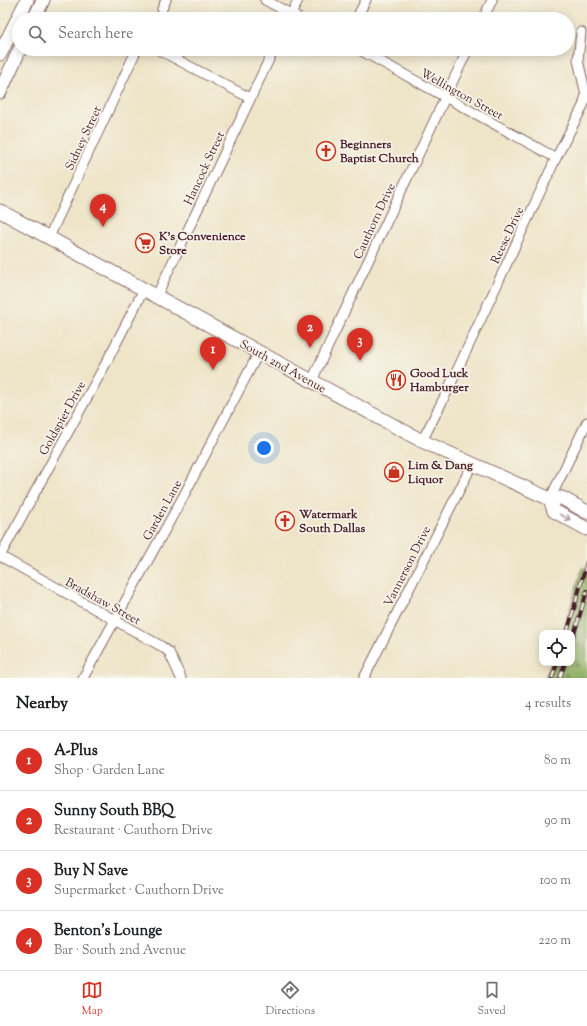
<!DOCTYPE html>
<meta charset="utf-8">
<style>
:root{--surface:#fff;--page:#f6f6f6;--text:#202124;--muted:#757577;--line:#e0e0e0;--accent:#d93025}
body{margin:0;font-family:"Sorts Mill Goudy",serif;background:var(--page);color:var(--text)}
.controls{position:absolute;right:12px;bottom:12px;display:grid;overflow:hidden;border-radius:8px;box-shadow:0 2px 10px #0003}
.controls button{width:36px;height:36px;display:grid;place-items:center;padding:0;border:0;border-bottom:1px solid var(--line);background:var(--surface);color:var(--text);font:20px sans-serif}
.you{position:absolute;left:264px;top:448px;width:14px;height:14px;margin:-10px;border:3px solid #fff;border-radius:50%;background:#1a73e8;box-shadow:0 0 0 6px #1a73e833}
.badge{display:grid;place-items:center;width:26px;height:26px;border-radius:50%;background:var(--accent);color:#fff;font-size:13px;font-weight:700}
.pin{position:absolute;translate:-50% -33px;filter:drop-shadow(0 1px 2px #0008)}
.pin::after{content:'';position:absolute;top:21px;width:14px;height:12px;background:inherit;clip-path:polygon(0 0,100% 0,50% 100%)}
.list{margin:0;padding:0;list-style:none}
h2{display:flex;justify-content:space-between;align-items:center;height:52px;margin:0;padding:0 16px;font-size:17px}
h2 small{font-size:13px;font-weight:400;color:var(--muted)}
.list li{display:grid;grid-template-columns:26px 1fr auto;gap:12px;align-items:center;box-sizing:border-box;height:60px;padding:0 16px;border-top:1px solid var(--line)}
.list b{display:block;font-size:15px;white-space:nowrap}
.list p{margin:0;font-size:13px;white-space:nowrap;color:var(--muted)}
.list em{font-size:13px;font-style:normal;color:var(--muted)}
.icon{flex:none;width:22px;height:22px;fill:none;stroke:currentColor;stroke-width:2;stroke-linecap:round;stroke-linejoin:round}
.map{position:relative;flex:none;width:587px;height:678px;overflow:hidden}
.search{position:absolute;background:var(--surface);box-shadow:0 2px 10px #0003;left:12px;right:12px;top:12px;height:44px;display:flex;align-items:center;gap:10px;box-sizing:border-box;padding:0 14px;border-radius:22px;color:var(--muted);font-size:15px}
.sheet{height:292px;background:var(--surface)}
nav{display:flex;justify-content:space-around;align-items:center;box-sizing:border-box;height:56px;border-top:1px solid var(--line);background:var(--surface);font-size:11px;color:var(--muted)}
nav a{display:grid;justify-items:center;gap:2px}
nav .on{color:var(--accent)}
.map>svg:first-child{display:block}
.forest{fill:url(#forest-firs);stroke:#6e6949}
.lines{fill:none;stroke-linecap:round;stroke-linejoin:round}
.minor-casing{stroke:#836462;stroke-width:11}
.secondary-casing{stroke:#836462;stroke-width:15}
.minor{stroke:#fff;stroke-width:9}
.secondary{stroke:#fff;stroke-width:13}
.rail-casing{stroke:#4a1f2b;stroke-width:4}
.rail{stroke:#f7f3e8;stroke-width:2.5;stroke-dasharray:8;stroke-linecap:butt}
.oneway{stroke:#ae9aa0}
.labels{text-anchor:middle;stroke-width:3.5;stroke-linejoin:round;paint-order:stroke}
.street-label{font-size:12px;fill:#4a1f2b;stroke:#f7f3e8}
.poi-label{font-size:12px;font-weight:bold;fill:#4a1f2b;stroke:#f7f3e8;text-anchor:start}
</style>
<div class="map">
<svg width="587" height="678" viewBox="0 0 587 678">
<defs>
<pattern id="forest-firs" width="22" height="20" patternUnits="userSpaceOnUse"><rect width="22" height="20" fill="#92b367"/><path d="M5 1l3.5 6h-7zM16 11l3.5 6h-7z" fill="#799155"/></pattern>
</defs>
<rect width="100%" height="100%" fill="#f7f3e8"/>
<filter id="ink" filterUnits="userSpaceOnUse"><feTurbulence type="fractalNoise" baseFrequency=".025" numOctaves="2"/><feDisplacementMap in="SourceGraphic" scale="8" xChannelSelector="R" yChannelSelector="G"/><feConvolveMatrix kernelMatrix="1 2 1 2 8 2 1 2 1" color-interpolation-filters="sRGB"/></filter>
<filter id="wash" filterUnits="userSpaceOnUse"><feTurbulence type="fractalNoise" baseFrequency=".012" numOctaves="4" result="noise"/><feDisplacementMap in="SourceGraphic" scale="16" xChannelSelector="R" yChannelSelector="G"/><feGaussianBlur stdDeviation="0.9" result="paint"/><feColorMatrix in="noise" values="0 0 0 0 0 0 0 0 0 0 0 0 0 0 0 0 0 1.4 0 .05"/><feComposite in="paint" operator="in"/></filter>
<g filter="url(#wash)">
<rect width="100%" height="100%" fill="#eee5c9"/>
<polygon class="forest" points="582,568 587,569 587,678 545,678 551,663 572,663 572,633 563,633"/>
</g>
<g filter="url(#ink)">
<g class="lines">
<defs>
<g id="minor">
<polyline points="265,0 300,19"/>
<polyline points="162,9 166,0"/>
<polyline points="289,19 298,0"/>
<polyline points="356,19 366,0"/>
<polyline points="483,19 492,0"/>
<polyline points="157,49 250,98"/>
<polyline points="358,49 556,158"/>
<polyline points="49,237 137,49"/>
<polyline points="156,297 274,49"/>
<polyline points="313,383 315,374 468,49"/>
<polyline points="422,441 447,392 556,158 583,106 586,95 578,60 581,32"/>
<polyline points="550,499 587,422"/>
<polyline points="0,556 105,365 143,291"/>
<polyline points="0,556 161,646 169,652 181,678"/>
<polyline points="83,678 183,497 259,352"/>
<polyline points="364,678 472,465"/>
</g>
<g id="secondary">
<polyline points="34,19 43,0"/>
<polyline points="0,54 27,0"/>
<polyline points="0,92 20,49"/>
<polyline points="0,211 422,441 550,499 562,498 587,512"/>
<polyline points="550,499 554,511 587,529"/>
</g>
</defs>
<use href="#minor" class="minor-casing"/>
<use href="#secondary" class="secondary-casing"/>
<use href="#minor" class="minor"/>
<use href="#secondary" class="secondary"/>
<defs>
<g id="rail">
<polyline points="567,633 587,562"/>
<polyline points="572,641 587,591"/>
<polyline points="552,678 557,663"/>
<polyline points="560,678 565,663"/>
</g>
</defs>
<use href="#rail" class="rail-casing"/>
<use href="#rail" class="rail"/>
</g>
<defs><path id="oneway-shaft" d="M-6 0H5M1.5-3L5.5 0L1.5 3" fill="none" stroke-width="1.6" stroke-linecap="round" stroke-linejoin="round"/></defs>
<use class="oneway" href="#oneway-shaft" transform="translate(565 517) rotate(28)"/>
</g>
<defs>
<symbol id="church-ring" viewBox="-11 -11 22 22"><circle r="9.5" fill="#f7f3e8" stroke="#c8321e" stroke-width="1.5"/><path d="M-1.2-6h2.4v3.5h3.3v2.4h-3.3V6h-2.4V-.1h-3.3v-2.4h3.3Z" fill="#c8321e"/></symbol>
<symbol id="supermarket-ring" viewBox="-11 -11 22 22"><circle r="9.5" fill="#f7f3e8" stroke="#c8321e" stroke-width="1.5"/><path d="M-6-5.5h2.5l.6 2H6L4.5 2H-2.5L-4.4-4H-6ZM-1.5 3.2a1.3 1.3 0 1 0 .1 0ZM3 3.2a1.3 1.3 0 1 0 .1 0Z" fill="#c8321e"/></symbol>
<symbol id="restaurant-ring" viewBox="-11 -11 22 22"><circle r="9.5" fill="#f7f3e8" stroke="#c8321e" stroke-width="1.5"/><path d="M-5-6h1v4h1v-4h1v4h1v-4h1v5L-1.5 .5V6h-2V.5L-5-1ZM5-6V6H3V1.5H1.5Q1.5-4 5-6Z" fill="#c8321e"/></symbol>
<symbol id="shop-ring" viewBox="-11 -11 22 22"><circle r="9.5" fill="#f7f3e8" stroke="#c8321e" stroke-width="1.5"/><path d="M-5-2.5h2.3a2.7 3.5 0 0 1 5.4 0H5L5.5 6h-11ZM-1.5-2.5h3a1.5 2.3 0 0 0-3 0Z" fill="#c8321e"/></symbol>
</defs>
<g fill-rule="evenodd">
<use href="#church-ring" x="315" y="140" width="22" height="22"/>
<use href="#supermarket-ring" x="134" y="232" width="22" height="22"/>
<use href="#restaurant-ring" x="385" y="369" width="22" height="22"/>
<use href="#shop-ring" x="383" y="461" width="22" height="22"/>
<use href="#church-ring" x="274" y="510" width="22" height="22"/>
</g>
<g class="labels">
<g class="street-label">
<text transform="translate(462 94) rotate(29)" y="4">Wellington Street</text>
<text transform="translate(83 138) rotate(-65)" y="4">Sidney Street</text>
<text transform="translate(204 168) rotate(-65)" y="4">Hancock Street</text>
<text transform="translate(374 221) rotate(-65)" y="4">Cauthorn Drive</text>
<text transform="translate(507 235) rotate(-65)" y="4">Reese Drive</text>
<text transform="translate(283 366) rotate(29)" y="4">South 2nd Avenue</text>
<text transform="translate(62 418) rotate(-61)" y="4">Goldspier Drive</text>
<text transform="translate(162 510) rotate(-61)" y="4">Garden Lane</text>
<text transform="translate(407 566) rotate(-63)" y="4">Vannerson Drive</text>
<text transform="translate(103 601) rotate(29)" y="4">Bradshaw Street</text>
</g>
<g class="poi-label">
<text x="340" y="148">Beginners<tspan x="340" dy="14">Baptist Church</tspan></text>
<text x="159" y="240">K's Convenience<tspan x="159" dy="14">Store</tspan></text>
<text x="410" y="377">Good Luck<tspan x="410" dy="14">Hamburger</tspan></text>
<text x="408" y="469">Lim &amp; Dang<tspan x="408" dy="14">Liquor</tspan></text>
<text x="299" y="518">Watermark<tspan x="299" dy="14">South Dallas</tspan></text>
</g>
</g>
</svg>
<div class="controls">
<button><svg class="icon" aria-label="locate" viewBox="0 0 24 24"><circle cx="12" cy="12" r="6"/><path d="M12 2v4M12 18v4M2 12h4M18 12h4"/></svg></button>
</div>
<div class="you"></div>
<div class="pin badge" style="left:213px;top:370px">1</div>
<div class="pin badge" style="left:310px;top:348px">2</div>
<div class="pin badge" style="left:360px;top:361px">3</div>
<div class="pin badge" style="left:103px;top:227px">4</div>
<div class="search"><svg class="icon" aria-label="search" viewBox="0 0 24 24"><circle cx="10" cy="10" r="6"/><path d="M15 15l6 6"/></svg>Search here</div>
</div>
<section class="sheet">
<h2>Nearby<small>4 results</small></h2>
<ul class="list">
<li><span class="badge">1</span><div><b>A-Plus</b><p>Shop · Garden Lane</p></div><em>80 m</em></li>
<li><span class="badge">2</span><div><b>Sunny South BBQ</b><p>Restaurant · Cauthorn Drive</p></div><em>90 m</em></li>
<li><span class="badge">3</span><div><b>Buy N Save</b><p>Supermarket · Cauthorn Drive</p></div><em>100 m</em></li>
<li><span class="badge">4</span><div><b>Benton's Lounge</b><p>Bar · South 2nd Avenue</p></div><em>220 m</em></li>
</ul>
</section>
<nav>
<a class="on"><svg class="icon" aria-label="map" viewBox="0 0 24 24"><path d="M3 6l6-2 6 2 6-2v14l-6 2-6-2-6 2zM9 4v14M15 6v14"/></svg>Map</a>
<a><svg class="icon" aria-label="directions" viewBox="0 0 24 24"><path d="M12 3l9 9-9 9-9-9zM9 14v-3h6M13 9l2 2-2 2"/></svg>Directions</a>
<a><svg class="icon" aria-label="saved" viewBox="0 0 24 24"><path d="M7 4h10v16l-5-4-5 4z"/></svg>Saved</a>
</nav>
